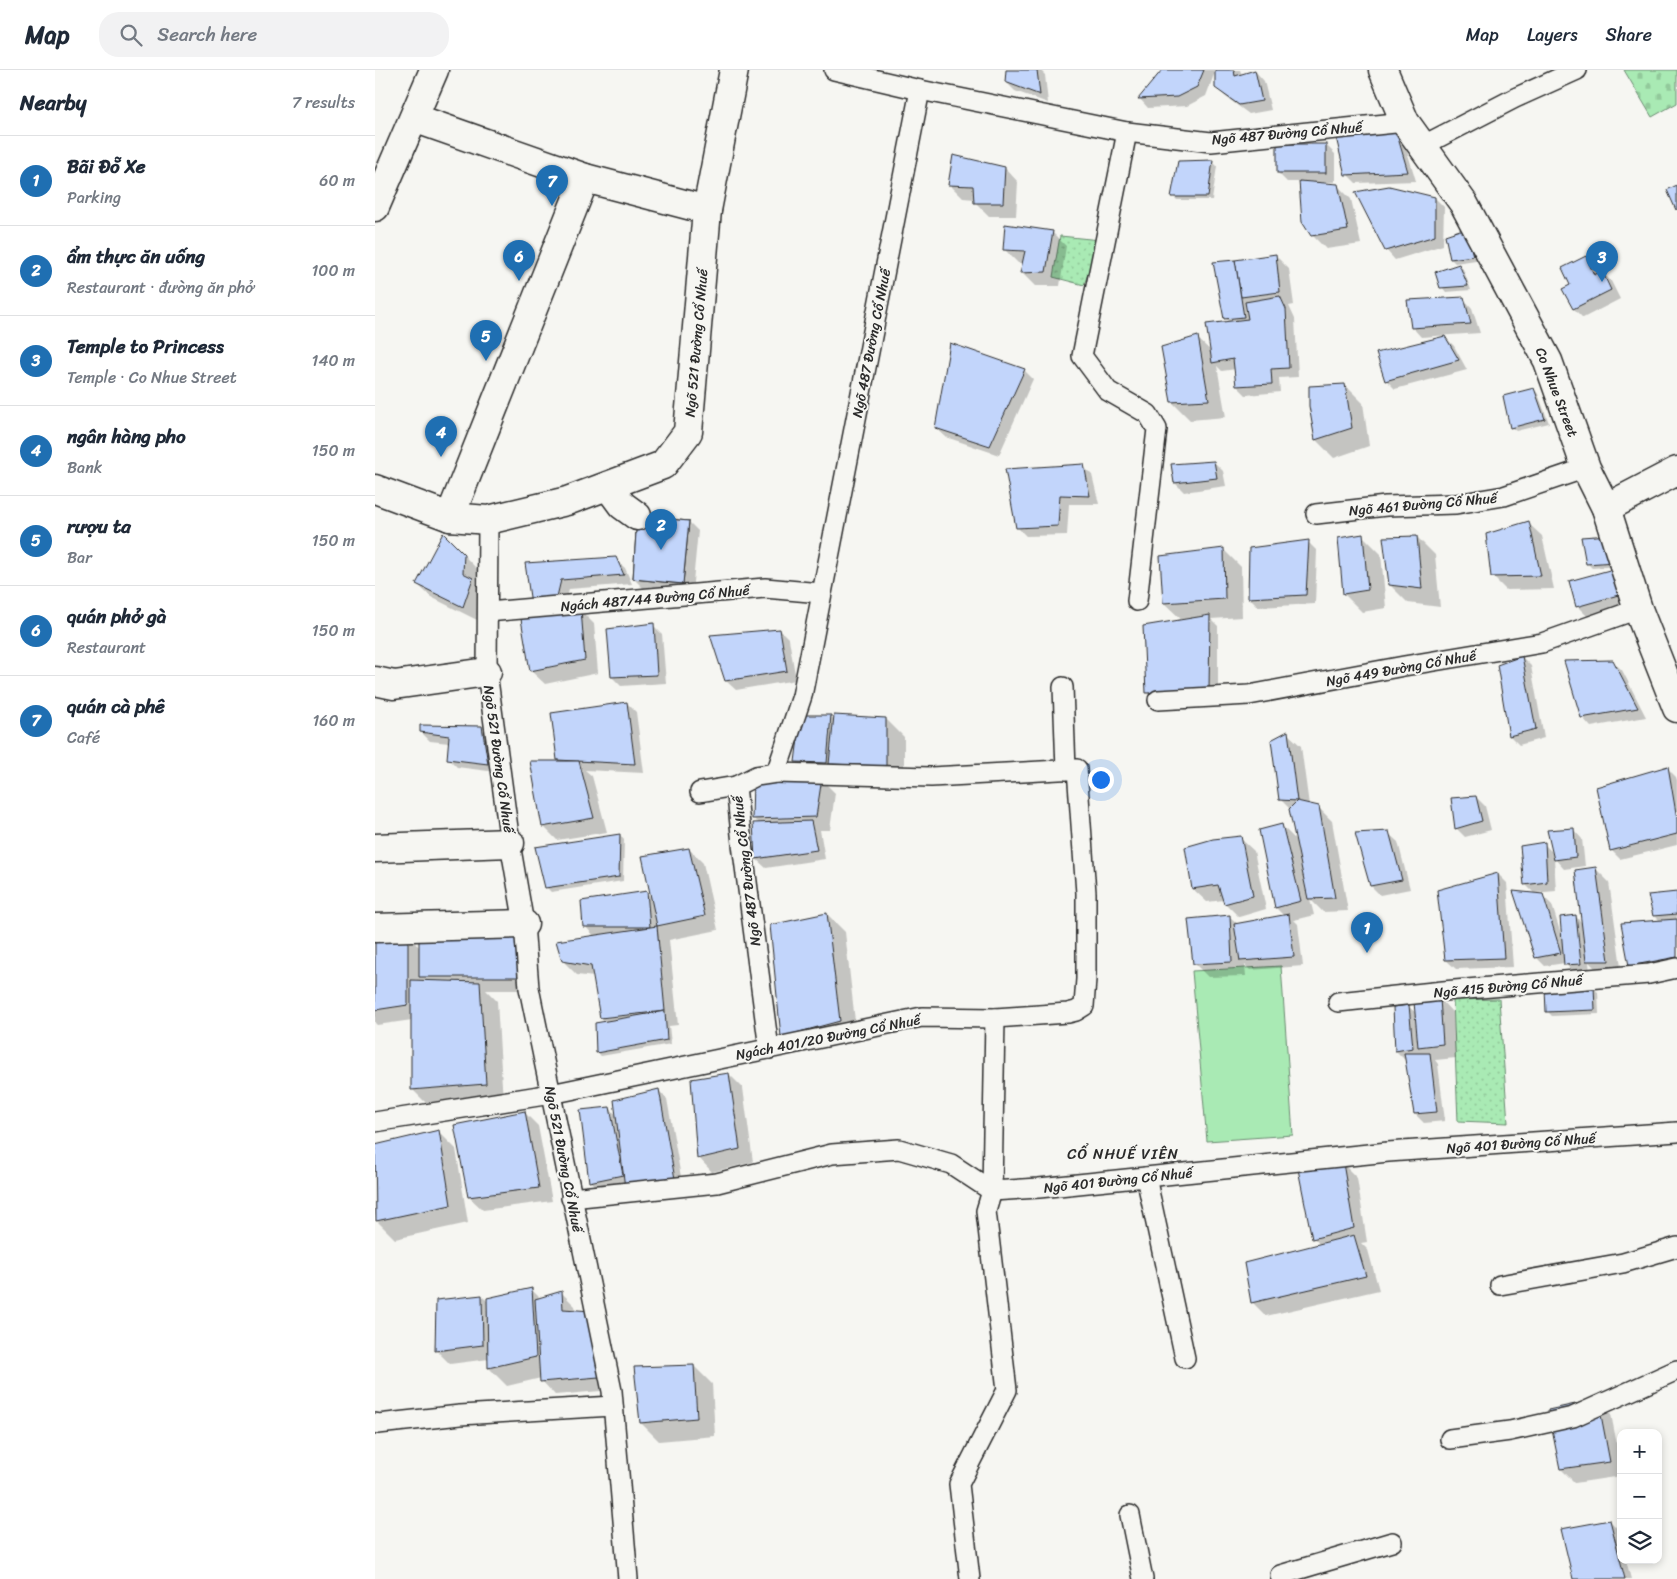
<!DOCTYPE html>
<meta charset="utf-8">
<style>
:root{--surface:#fff;--page:#f2f2f3;--text:#1f2937;--muted:#747a83;--line:#e0e1e3;--accent:#1f6fb2}
body{margin:0;font-family:Sriracha,sans-serif;background:var(--page);color:var(--text)}
.controls{position:absolute;right:15px;bottom:15px;display:grid;overflow:hidden;border-radius:10px;box-shadow:0 2px 8px #0003}
.controls button{width:45px;height:45px;display:grid;place-items:center;padding:0;border:0;border-bottom:1px solid var(--line);background:var(--surface);color:var(--text);font:25px sans-serif}
.you{position:absolute;left:725px;top:709px;width:18px;height:18px;margin:-12px;border:4px solid #fff;border-radius:50%;background:#1a73e8;box-shadow:0 0 0 8px #1a73e833}
.badge{display:grid;place-items:center;width:32px;height:32px;border-radius:50%;background:var(--accent);color:#fff;font-size:16px;font-weight:700}
.pin{position:absolute;translate:-50% -41px;filter:drop-shadow(0 1px 2px #0008)}
.pin::after{content:'';position:absolute;top:26px;width:18px;height:15px;background:inherit;clip-path:polygon(0 0,100% 0,50% 100%)}
.list{margin:0;padding:0;list-style:none}
h2{display:flex;justify-content:space-between;align-items:center;height:65px;margin:0;padding:0 20px;font-size:21px}
h2 small{font-size:16px;font-weight:400;color:var(--muted)}
.list li{display:grid;grid-template-columns:32px 1fr auto;gap:15px;align-items:center;box-sizing:border-box;height:90px;padding:0 20px;border-top:1px solid var(--line)}
.list b{display:block;font-size:19px;white-space:nowrap}
.list p{margin:0;font-size:16px;white-space:nowrap;color:var(--muted)}
.list em{font-size:16px;font-style:normal;color:var(--muted)}
.icon{flex:none;width:28px;height:28px;fill:none;stroke:currentColor;stroke-width:2;stroke-linecap:round;stroke-linejoin:round}
.map{position:relative;flex:none;width:1302px;height:1509px;overflow:hidden}
header{display:flex;align-items:center;gap:30px;box-sizing:border-box;height:70px;padding:0 25px;background:var(--surface);border-bottom:1px solid var(--line)}
header strong{font-size:24px}
nav{display:flex;gap:28px;margin-inline-start:auto;font-size:18px}
.search{width:350px;height:45px;background:var(--page);display:flex;align-items:center;gap:12px;box-sizing:border-box;padding:0 18px;border-radius:20px;color:var(--muted);font-size:19px}
main{display:flex}
aside{flex:1;background:var(--surface)}
.map>svg:first-child{display:block}
.grass{fill:url(#grass-dots);stroke:#6a8a70}
.cemetery{fill:url(#cemetery-stones);stroke:#6a8a70}
.garden{fill:#a9eab4;stroke:#6a8a70}
.shadow{fill:#0003}
.building{fill:#c2d5fb;stroke:#2b2b2b}
.lines{fill:none;stroke-linecap:round;stroke-linejoin:round}
.service-casing{stroke:#2b2b2b;stroke-width:22}
.minor-casing{stroke:#2b2b2b;stroke-width:31}
.secondary-casing{stroke:#2b2b2b;stroke-width:31}
.service{stroke:#f6f6f2;stroke-width:19}
.minor{stroke:#f6f6f2;stroke-width:28}
.secondary{stroke:#f6f6f2;stroke-width:28}
.labels{text-anchor:middle;stroke-width:4;stroke-linejoin:round;paint-order:stroke}
.street-label{font-size:14px;fill:#2b2b2b;stroke:#f6f6f2}
.neighbourhood-label{font-size:15px;letter-spacing:1px;fill:#2b2b2b;stroke:#f6f6f2}
</style>
<header>
<strong>Map</strong>
<div class="search"><svg class="icon" aria-label="search" viewBox="0 0 24 24"><circle cx="10" cy="10" r="6"/><path d="M15 15l6 6"/></svg>Search here</div>
<nav><a>Map</a><a>Layers</a><a>Share</a></nav>
</header>
<main>
<aside>
<h2>Nearby<small>7 results</small></h2>
<ul class="list">
<li><span class="badge">1</span><div><b>Bãi Đỗ Xe</b><p>Parking</p></div><em>60 m</em></li>
<li><span class="badge">2</span><div><b>ẩm thực ăn uống</b><p>Restaurant · đường ăn phở</p></div><em>100 m</em></li>
<li><span class="badge">3</span><div><b>Temple to Princess</b><p>Temple · Co Nhue Street</p></div><em>140 m</em></li>
<li><span class="badge">4</span><div><b>ngân hàng pho</b><p>Bank</p></div><em>150 m</em></li>
<li><span class="badge">5</span><div><b>rượu ta</b><p>Bar</p></div><em>150 m</em></li>
<li><span class="badge">6</span><div><b>quán phở gà</b><p>Restaurant</p></div><em>150 m</em></li>
<li><span class="badge">7</span><div><b>quán cà phê</b><p>Café</p></div><em>160 m</em></li>
</ul>
</aside>
<div class="map">
<svg width="1302" height="1509" viewBox="0 0 1302 1509">
<defs>
<pattern id="grass-dots" width="8" height="8" patternUnits="userSpaceOnUse" patternTransform="scale(1.25)"><rect width="8" height="8" fill="#a9eab4"/><path d="M2 2h.1M6 6h.1" fill="none" stroke="#92c99b" stroke-width="1.8" stroke-linecap="round"/></pattern>
<pattern id="cemetery-stones" width="16" height="16" patternUnits="userSpaceOnUse" patternTransform="scale(1.25)"><rect width="16" height="16" fill="#a9eab4"/><path d="M2 7V4a2 2 0 0 1 4 0v3zM10 15v-3a2 2 0 0 1 4 0v3z" fill="#92c99b"/></pattern>
</defs>
<rect width="100%" height="100%" fill="#f6f6f2"/>
<filter id="ink" filterUnits="userSpaceOnUse"><feTurbulence type="fractalNoise" baseFrequency=".02" numOctaves="2"/><feDisplacementMap in="SourceGraphic" scale="10" xChannelSelector="R" yChannelSelector="G"/><feConvolveMatrix kernelMatrix="1 2 1 2 8 2 1 2 1" color-interpolation-filters="sRGB"/></filter>
<g filter="url(#ink)">
<g class="grass">
<polygon points="685,166 725,170 709,215 678,207"/>
<polygon points="1124,929 1133,1053 1083,1051 1078,930"/>
</g>
<polygon class="cemetery" points="1249,0 1302,0 1302,33 1277,47"/>
<polygon class="garden" points="906,896 918,1065 832,1071 817,901"/>
<g class="shadow">
<polygon points="632,0 665,0 670,5 673,33 640,21 631,12"/>
<polygon points="788,0 839,0 840,2 831,26 812,36 773,38 765,29"/>
<polygon points="841,0 865,0 867,5 880,1 889,11 896,40 874,44 851,27 841,18"/>
<polygon points="1020,62 1029,71 1041,111 981,113 972,104"/>
<polygon points="951,75 960,84 960,112 949,112 949,114 962,115 976,129 986,174 951,179 937,165 925,112 912,112 903,103"/>
<polygon points="838,92 842,96 837,130 802,130 798,126"/>
<polygon points="630,98 643,112 641,146 614,146 600,132 600,129 588,128 575,115"/>
<polygon points="1060,128 1069,137 1068,175 1020,190 1011,180"/>
<polygon points="677,162 691,176 685,216 660,216 647,203 648,193 643,193 629,179"/>
<polygon points="1095,164 1101,190 1080,193 1076,189"/>
<polygon points="900,185 914,199 919,235 914,236 920,249 923,307 904,308 905,322 871,325 862,316 861,299 847,301 842,296 851,347 815,350 797,332 822,268 836,281 854,252 850,248 840,193"/>
<polygon points="1210,187 1219,197 1223,204 1227,202 1236,211 1245,229 1208,248 1199,239 1197,216"/>
<polygon points="1083,195 1088,199 1096,220 1071,222 1067,217"/>
<polygon points="1088,228 1097,238 1105,263 1046,267 1037,257"/>
<polygon points="1070,267 1079,276 1092,300 1020,319 1011,310"/>
<polygon points="649,300 658,309 624,385 571,367 561,358"/>
<polygon points="970,315 988,333 994,376 959,388 941,370 935,336"/>
<polygon points="1159,319 1163,324 1174,353 1141,361 1136,357"/>
<polygon points="839,392 848,401 851,416 809,422 800,413"/>
<polygon points="708,396 717,405 724,434 694,434 692,465 651,466 642,457"/>
<polygon points="314,452 323,461 317,522 268,518 259,509"/>
<polygon points="1153,453 1167,466 1179,519 1131,520 1117,506"/>
<polygon points="69,465 102,499 101,514 111,523 102,550 56,527 42,514"/>
<polygon points="988,466 1006,484 1011,538 987,542 969,524"/>
<polygon points="1042,467 1060,485 1065,537 1033,533 1015,515"/>
<polygon points="1207,468 1244,496 1217,498 1212,493"/>
<polygon points="933,472 942,481 940,534 883,537 874,528"/>
<polygon points="848,479 866,497 867,547 836,549 843,556 843,630 781,632 772,623 808,551 789,533"/>
<polygon points="240,489 250,498 257,514 194,519 190,540 152,495"/>
<polygon points="1241,499 1260,538 1216,550 1202,536"/>
<polygon points="205,540 219,554 223,603 170,614 156,601"/>
<polygon points="278,555 287,564 291,613 246,616 237,607"/>
<polygon points="405,560 414,569 421,610 361,620 351,611"/>
<polygon points="1147,587 1156,596 1169,668 1144,675 1135,666"/>
<polygon points="1237,591 1247,600 1271,647 1216,657 1207,647"/>
<polygon points="252,633 261,642 269,703 210,700 217,706 232,762 182,770 168,756 186,692 183,689"/>
<polygon points="455,646 460,650 511,649 529,667 529,713 435,705 421,691"/>
<polygon points="106,658 115,667 121,702 82,697 73,688 74,673 55,671 46,662"/>
<polygon points="912,663 926,676 934,735 943,737 957,751 973,841 948,842 935,829 939,845 919,850 923,854 928,896 875,900 870,895 871,906 833,907 819,893 854,846 863,854 909,846 901,838 886,761 907,756 922,771 916,740 905,729"/>
<polygon points="1292,698 1301,707 1302,710 1302,775 1245,789 1236,780"/>
<polygon points="446,709 460,723 455,760 445,760 450,789 391,798 381,789 379,754 384,754 378,748"/>
<polygon points="1101,727 1110,736 1116,760 1090,767 1081,758"/>
<polygon points="1198,759 1207,769 1210,796 1189,799 1179,788 1181,821 1159,823 1150,814 1169,774 1178,783"/>
<polygon points="1013,763 1023,772 1035,819 1005,825 996,816"/>
<polygon points="245,765 249,770 248,811 176,822 171,817"/>
<polygon points="865,768 879,781 891,839 864,847 850,833 849,830 832,832 818,819"/>
<polygon points="314,779 328,793 343,860 294,870 303,955 294,956 296,974 226,986 222,982 231,952 226,947 219,907 202,905 188,891 220,867 210,856 272,823 277,828"/>
<polygon points="1220,798 1234,812 1247,904 1226,904 1214,892 1215,903 1199,904 1190,893 1170,896 1161,887 1167,825 1177,835 1187,868 1200,846 1208,854"/>
<polygon points="1123,804 1132,813 1138,897 1081,899 1071,890"/>
<polygon points="1302,823 1302,908 1273,914 1255,896 1286,852 1279,845"/>
<polygon points="452,844 470,862 482,969 425,984 407,967"/>
<polygon points="141,862 156,920 111,920 122,931 128,1032 55,1037 37,1019 37,950 2,955 0,953 0,869 33,866 45,878"/>
<polygon points="1218,918 1223,922 1224,944 1177,946 1173,942"/>
<polygon points="1065,929 1078,943 1081,988 1060,990 1063,994 1070,1051 1049,1053 1040,1044 1032,992 1021,981 1034,937 1041,943"/>
<polygon points="354,1004 368,1018 378,1092 337,1102 324,1088"/>
<polygon points="283,1020 292,1029 308,1118 229,1125 215,1111 235,1038 242,1046"/>
<polygon points="150,1043 163,1056 177,1131 108,1140 94,1127"/>
<polygon points="63,1061 81,1079 93,1153 20,1169 2,1151 0,1144 0,1076"/>
<polygon points="968,1094 982,1108 992,1172 986,1173 993,1180 1004,1220 891,1246 877,1232 945,1175 939,1168"/>
<polygon points="156,1219 166,1229 187,1223 200,1236 201,1241 237,1320 180,1325 167,1311 166,1308 132,1316 114,1298 114,1289 75,1294 61,1280 107,1226 114,1233"/>
<polygon points="319,1296 337,1314 340,1366 284,1371 266,1353"/>
<polygon points="1223,1330 1236,1344 1246,1395 1246,1406 1200,1413 1186,1399 1174,1340"/>
<polygon points="1235,1451 1244,1460 1246,1467 1246,1490 1251,1490 1256,1509 1199,1509"/>
</g>
<g class="building">
<polygon points="631,0 662,0 665,25 630,12"/>
<polygon points="787,0 829,0 822,17 802,27 763,29"/>
<polygon points="840,0 859,0 860,6 880,0 887,31 864,35 840,18"/>
<polygon points="1021,61 1033,102 970,105 960,63"/>
<rect x="902" y="74" width="49" height="29"/>
<polygon points="578,85 630,97 628,133 599,133 598,116 573,115"/>
<polygon points="838,90 833,127 796,127 803,91"/>
<polygon points="924,111 963,114 973,160 936,166 927,152"/>
<polygon points="1302,115 1302,139 1301,140 1292,120"/>
<polygon points="1014,116 1060,127 1060,166 1010,181 980,122"/>
<polygon points="630,154 678,161 671,202 645,203 650,181 628,180"/>
<polygon points="1091,158 1098,186 1075,189 1070,165"/>
<polygon points="901,184 905,222 866,227 860,190"/>
<polygon points="1211,186 1219,205 1227,201 1236,220 1198,239 1187,219 1195,215 1187,198"/>
<polygon points="860,190 869,247 849,249 838,192"/>
<polygon points="1084,194 1093,216 1065,218 1060,202"/>
<polygon points="905,226 911,239 914,298 896,299 897,314 861,316 858,289 837,293 831,254 873,249 870,232"/>
<polygon points="1089,227 1096,254 1036,258 1032,230"/>
<polygon points="823,266 834,330 796,332 786,277"/>
<polygon points="1070,266 1084,290 1010,311 1001,283"/>
<polygon points="575,273 650,299 615,376 560,358"/>
<polygon points="970,314 977,358 940,370 934,336 934,316"/>
<polygon points="1159,318 1170,349 1135,358 1128,326"/>
<polygon points="839,391 842,408 799,413 796,394"/>
<polygon points="709,394 715,426 685,425 683,456 641,458 630,399"/>
<polygon points="262,446 314,451 308,514 258,509"/>
<polygon points="262,446 314,451 308,514 258,509"/>
<polygon points="1154,451 1166,506 1116,507 1111,464"/>
<polygon points="68,463 89,484 88,503 98,508 88,537 41,514"/>
<polygon points="988,464 993,520 968,524 963,468"/>
<polygon points="1235,465 1240,492 1211,494 1206,467"/>
<polygon points="1042,466 1047,519 1014,515 1008,467"/>
<polygon points="934,470 931,525 873,528 874,478"/>
<polygon points="849,478 850,529 788,533 785,486"/>
<polygon points="241,487 249,505 186,510 181,531 156,534 150,493"/>
<polygon points="1242,498 1247,524 1201,537 1194,511"/>
<polygon points="206,539 210,590 155,601 146,549"/>
<polygon points="835,545 834,621 771,623 768,556"/>
<polygon points="279,553 282,605 236,607 232,559"/>
<polygon points="405,559 412,601 350,611 335,565"/>
<polygon points="1147,586 1161,659 1134,666 1122,595"/>
<polygon points="1238,590 1263,638 1206,648 1189,591"/>
<polygon points="252,632 260,694 182,690 176,643"/>
<polygon points="426,645 456,645 452,693 420,692"/>
<polygon points="459,645 511,648 511,696 454,694"/>
<polygon points="45,655 107,656 113,694 72,689 74,666 45,662"/>
<polygon points="913,661 922,731 904,730 896,670"/>
<polygon points="155,691 204,691 219,748 167,757"/>
<polygon points="1293,696 1302,749 1302,764 1235,781 1221,717"/>
<polygon points="447,708 441,747 377,749 378,710"/>
<polygon points="1101,726 1107,751 1080,759 1076,728"/>
<polygon points="922,731 944,736 960,828 933,829 914,739"/>
<polygon points="436,751 442,780 380,789 378,753"/>
<polygon points="907,754 926,831 900,838 884,760"/>
<polygon points="1199,758 1201,787 1179,790 1172,760"/>
<polygon points="1014,761 1027,810 995,816 980,763"/>
<polygon points="245,764 244,807 170,818 160,777"/>
<polygon points="866,766 878,826 849,834 843,815 817,819 810,777 838,769"/>
<polygon points="1170,772 1172,812 1149,815 1145,776"/>
<polygon points="314,778 330,846 282,856 267,786"/>
<polygon points="1221,797 1234,891 1211,891 1200,800"/>
<polygon points="1123,803 1129,888 1070,890 1062,820"/>
<polygon points="272,821 275,857 208,857 206,831"/>
<polygon points="1138,821 1168,824 1186,883 1160,888"/>
<polygon points="1302,822 1302,844 1278,846 1273,825"/>
<polygon points="452,843 465,951 406,967 395,855"/>
<polygon points="914,844 919,887 865,891 859,854"/>
<polygon points="855,845 857,892 818,894 813,849"/>
<polygon points="1201,845 1206,894 1189,895 1185,847"/>
<polygon points="1302,849 1302,887 1254,896 1246,853"/>
<polygon points="282,856 290,941 225,948 216,896 187,891 181,871"/>
<polygon points="142,861 143,907 44,907 44,862"/>
<polygon points="33,864 33,935 0,940 0,868"/>
<polygon points="36,910 105,912 111,1014 36,1020"/>
<polygon points="1219,916 1220,940 1171,942 1170,919"/>
<polygon points="1065,928 1068,974 1043,977 1039,932"/>
<polygon points="1034,935 1038,978 1020,981 1018,937"/>
<polygon points="290,941 292,970 221,983 220,953"/>
<polygon points="1029,983 1055,983 1062,1042 1039,1044"/>
<polygon points="354,1003 365,1079 322,1089 316,1009"/>
<polygon points="284,1019 300,1109 250,1118 239,1030"/>
<polygon points="235,1037 248,1105 214,1112 205,1040"/>
<polygon points="150,1041 164,1118 93,1127 79,1055"/>
<polygon points="64,1060 76,1135 1,1151 0,1075"/>
<polygon points="968,1093 979,1158 937,1169 923,1099"/>
<polygon points="979,1165 991,1206 876,1233 869,1193"/>
<polygon points="157,1218 161,1287 113,1298 112,1228"/>
<polygon points="187,1221 188,1239 217,1241 224,1307 165,1312 160,1229"/>
<polygon points="107,1225 108,1275 60,1281 61,1230"/>
<polygon points="319,1295 322,1348 265,1353 259,1297"/>
<polygon points="1223,1329 1235,1392 1185,1399 1173,1340"/>
<polygon points="1235,1450 1250,1509 1198,1509 1186,1459"/>
</g>
<g class="lines">
<defs>
<g id="service">
<polyline points="459,0 545,20 752,62 836,72 1030,52"/>
<polyline points="752,62 707,286 733,321 773,344 782,359 762,531"/>
<polyline points="1047,76 1140,28 1202,0"/>
<polyline points="941,444 1011,436 1081,434 1129,426 1211,398"/>
<polyline points="113,450 112,602 135,773 149,854 154,918 237,1321 253,1509"/>
<polyline points="113,542 390,518 446,523"/>
<polyline points="688,617 691,700"/>
<polyline points="783,630 874,625 1029,596 1167,573 1263,539"/>
<polyline points="325,722 361,716"/>
<polyline points="963,932 1068,921 1274,904 1302,898"/>
<polyline points="394,979 367,774 361,716 381,706 401,703 427,626 545,20"/>
<polyline points="0,1052 176,1024 547,947 620,948 693,943 701,941 709,936 711,909 711,823 702,699 556,707 401,703"/>
<polyline points="771,1107 810,1288"/>
<polyline points="196,1128 342,1113 457,1084 524,1079 576,1094 617,1121 664,1118 1013,1082 1302,1062"/>
<polyline points="1125,1215 1248,1193 1302,1177"/>
<polyline points="0,1353 3,1354 85,1345 238,1336"/>
<polyline points="1075,1369 1135,1361 1198,1347 1302,1300"/>
<polyline points="755,1445 768,1509"/>
<polyline points="595,1509 584,1414 632,1320 611,1141 617,1121 620,948"/>
<polyline points="906,1509 905,1505 1017,1472"/>
</g>
<g id="minor">
<polyline points="39,48 210,108 332,140"/>
<polyline points="0,137 59,0"/>
<polyline points="233,416 247,435 262,446"/>
<polyline points="0,419 75,447 113,450 192,431 288,395 313,362 332,140 359,0"/>
<polyline points="1231,438 1302,401"/>
<polyline points="75,447 210,108"/>
<polyline points="0,611 19,615 112,602"/>
<polyline points="0,778 135,773"/>
<polyline points="0,858 149,854"/>
</g>
<polyline id="secondary" points="1008,0 1030,52 1089,134 1173,291 1211,398 1231,438 1263,539 1302,638"/>
</defs>
<use href="#service" class="service-casing"/>
<use href="#minor" class="minor-casing"/>
<use href="#secondary" class="secondary-casing"/>
<use href="#service" class="service"/>
<use href="#minor" class="minor"/>
<use href="#secondary" class="secondary"/>
</g>
</g>
<g class="labels">
<g class="street-label">
<text transform="translate(912 63) rotate(-5)" y="5">Ngõ 487 Đường Cổ Nhuế</text>
<text transform="translate(321 273) rotate(-85)" y="5">Ngõ 521 Đường Cổ Nhuế</text>
<text transform="translate(496 273) rotate(-79)" y="5">Ngõ 487 Đường Cổ Nhuế</text>
<text transform="translate(1182 322) rotate(69)" y="5">Co Nhue Street</text>
<text transform="translate(1048 434) rotate(-5)" y="5">Ngõ 461 Đường Cổ Nhuế</text>
<text transform="translate(280 528) rotate(-5)" y="5">Ngách 487/44 Đường Cổ Nhuế</text>
<text transform="translate(1026 598) rotate(-10)" y="5">Ngõ 449 Đường Cổ Nhuế</text>
<text transform="translate(124 689) rotate(82)" y="5">Ngõ 521 Đường Cổ Nhuế</text>
<text transform="translate(371 801) rotate(-97)" y="5">Ngõ 487 Đường Cổ Nhuế</text>
<text transform="translate(1133 916) rotate(-5)" y="5">Ngõ 415 Đường Cổ Nhuế</text>
<text transform="translate(453 967) rotate(-11)" y="5">Ngách 401/20 Đường Cổ Nhuế</text>
<text transform="translate(1146 1073) rotate(-4)" y="5">Ngõ 401 Đường Cổ Nhuế</text>
<text transform="translate(189 1089) rotate(79)" y="5">Ngõ 521 Đường Cổ Nhuế</text>
<text transform="translate(743 1110) rotate(-6)" y="5">Ngõ 401 Đường Cổ Nhuế</text>
</g>
<g class="neighbourhood-label">
<text x="748" y="1089">CỔ NHUẾ VIÊN</text>
</g>
</g>
</svg>
<div class="controls">
<button>+</button>
<button>−</button>
<button><svg class="icon" aria-label="layers" viewBox="0 0 24 24"><path d="M12 4l9 5-9 5-9-5zM3 14l9 5 9-5"/></svg></button>
</div>
<div class="you"></div>
<div class="pin badge" style="left:992px;top:883px">1</div>
<div class="pin badge" style="left:286px;top:480px">2</div>
<div class="pin badge" style="left:1227px;top:212px">3</div>
<div class="pin badge" style="left:66px;top:387px">4</div>
<div class="pin badge" style="left:111px;top:291px">5</div>
<div class="pin badge" style="left:144px;top:211px">6</div>
<div class="pin badge" style="left:177px;top:136px">7</div>
</div>
</main>
